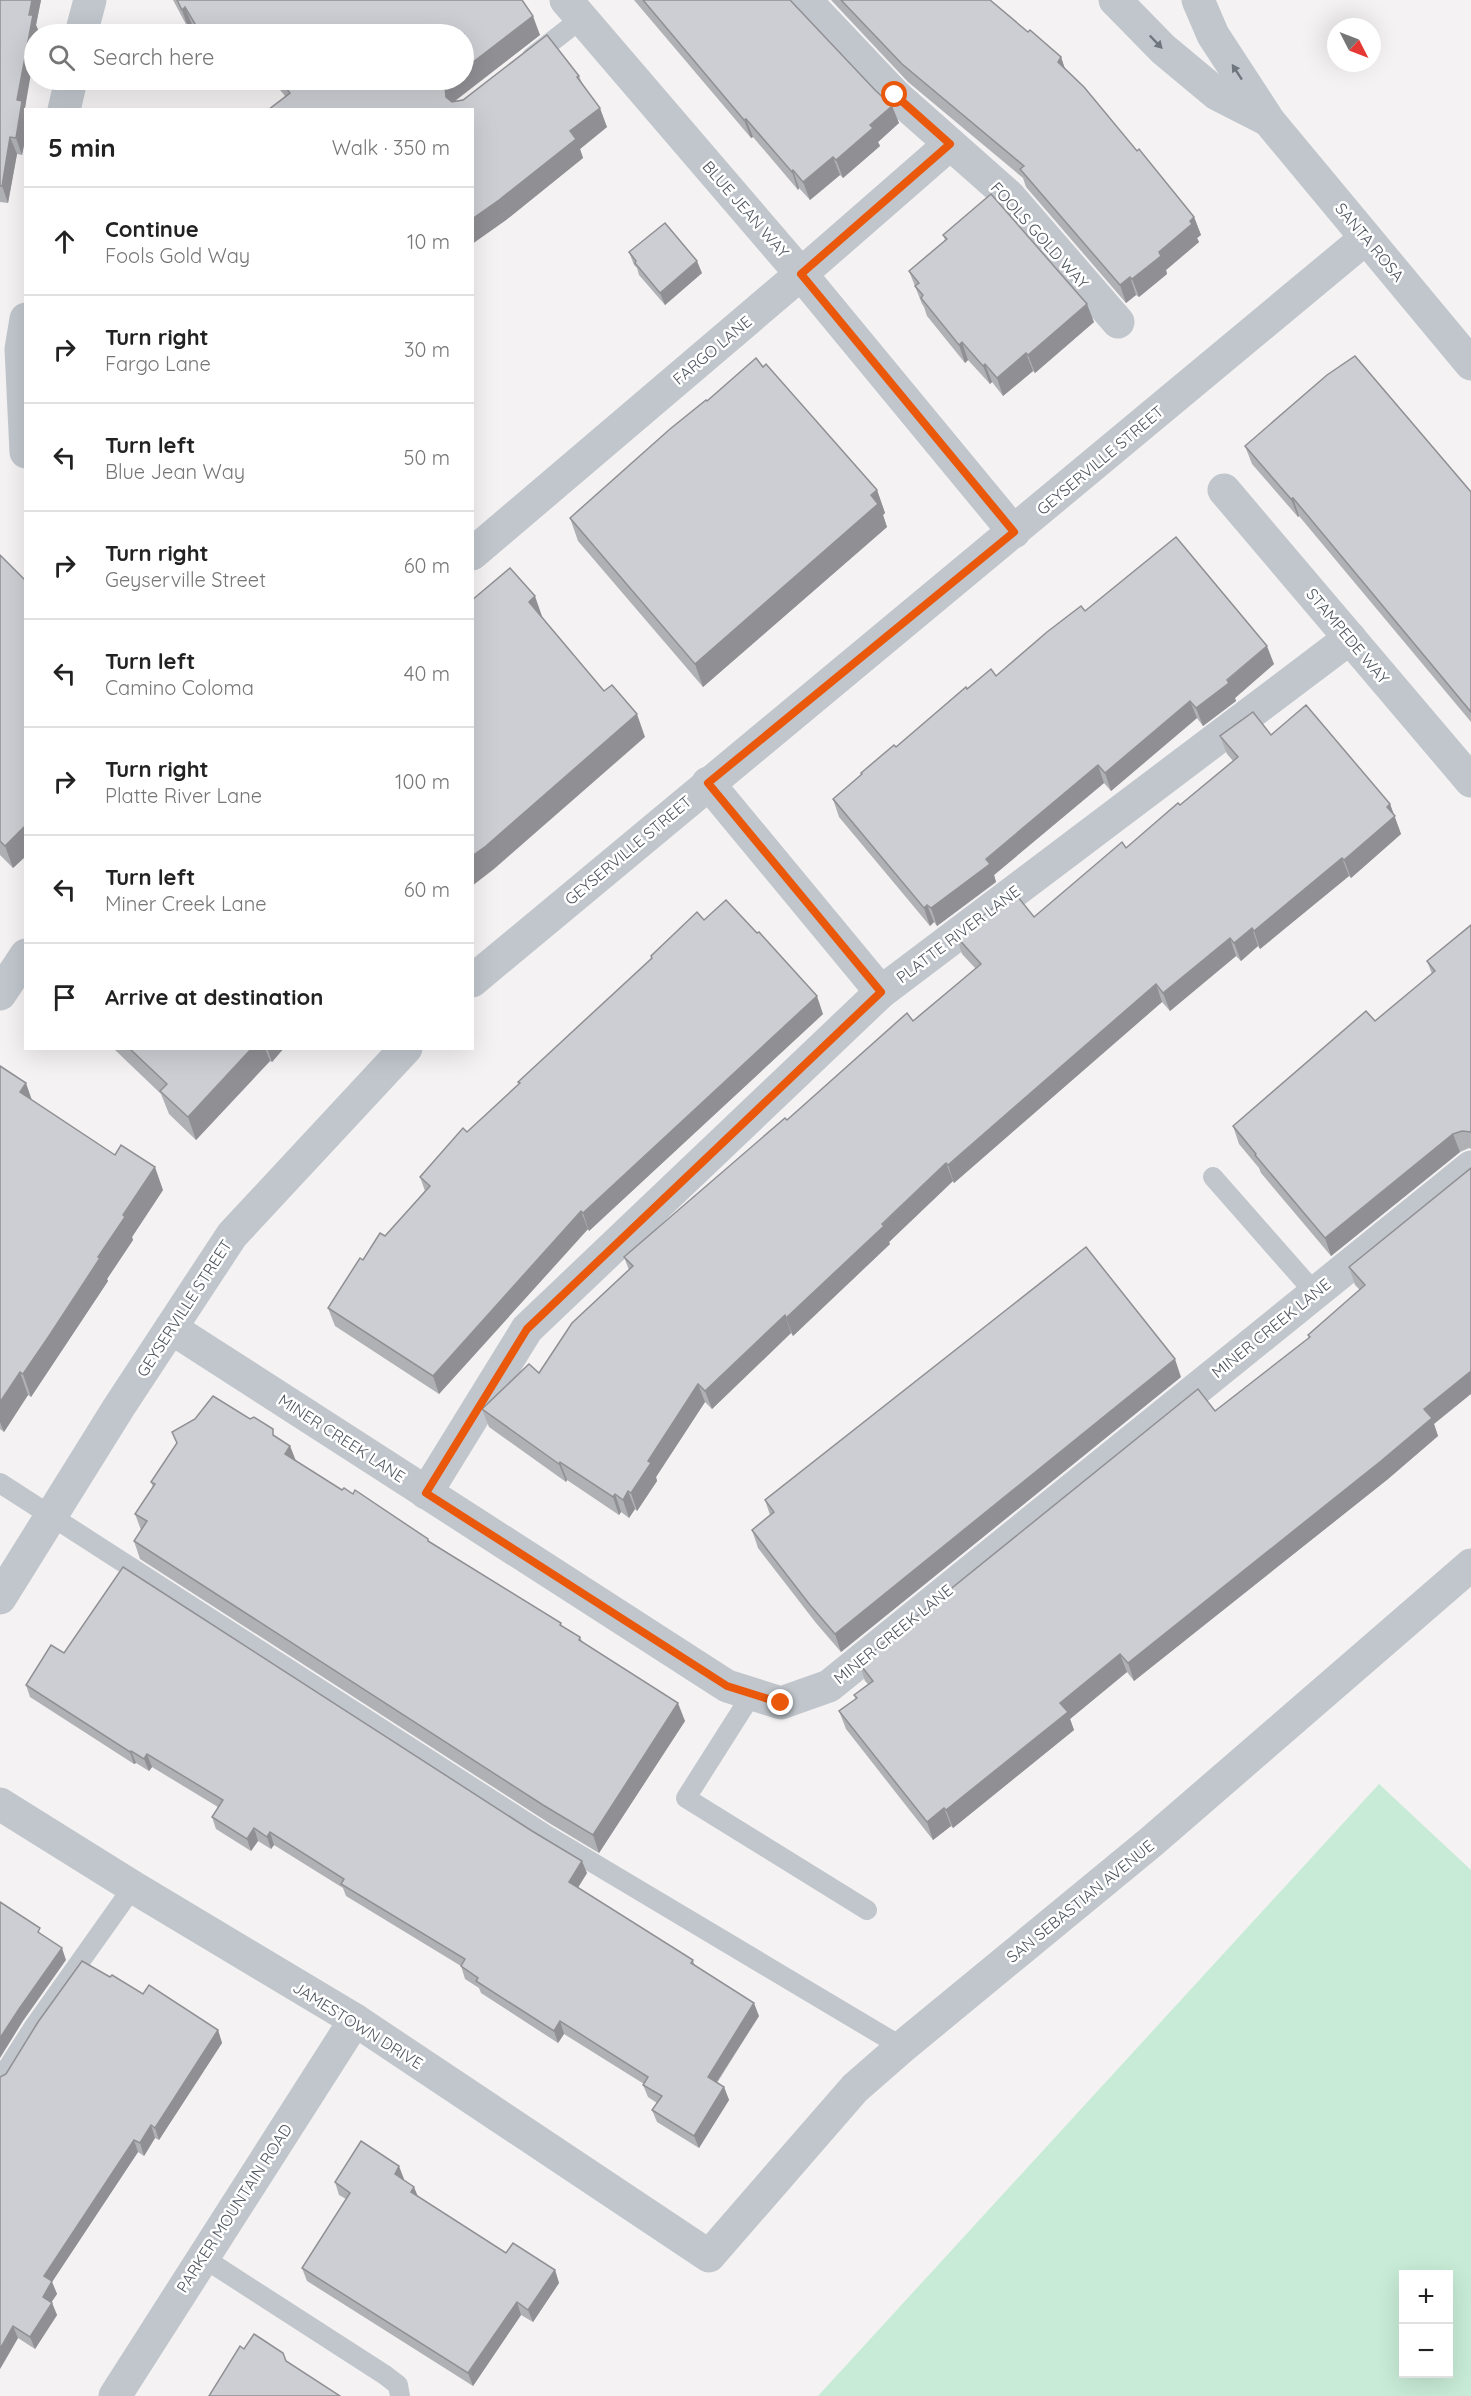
<!DOCTYPE html>
<meta charset="utf-8">
<style>
:root{--surface:#fff;--page:#f6f6f6;--text:#222;--muted:#767676;--line:#e0e0e0}
body{margin:0;font-family:Quicksand,sans-serif;background:var(--page);color:var(--text)}
.controls{position:absolute;right:18px;bottom:18px;display:grid;overflow:hidden;border-radius:0px;box-shadow:0 6px 24px #0002}
.controls button{width:54px;height:54px;display:grid;place-items:center;padding:0;border:0;border-bottom:2px solid var(--line);background:var(--surface);color:var(--text);font:30px sans-serif}
.compass{position:absolute;left:1327px;top:18px;width:54px;height:54px;border-radius:50%;background:var(--surface);box-shadow:0 6px 24px #0002;rotate:132deg}
.stop{position:absolute;width:18px;height:18px;margin:-14px;border:4px solid #ea580c;border-radius:50%;background:#fff}
.stop.end{background:#ea580c;border-color:#fff;box-shadow:0 2px 6px #0008}
.list{margin:0;padding:0;list-style:none}
h2{display:flex;justify-content:space-between;align-items:center;height:78px;margin:0;padding:0 24px;font-size:26px}
h2 small{font-size:20px;font-weight:400;color:var(--muted)}
.list li{display:grid;grid-template-columns:39px 1fr auto;gap:18px;align-items:center;box-sizing:border-box;height:108px;padding:0 24px;border-top:2px solid var(--line)}
.list b{display:block;font-size:22px;white-space:nowrap}
.list p{margin:0;font-size:20px;white-space:nowrap;color:var(--muted)}
.list em{font-size:20px;font-style:normal;color:var(--muted)}
.icon{flex:none;width:33px;height:33px;fill:none;stroke:currentColor;stroke-width:2;stroke-linecap:round;stroke-linejoin:round}
.map{position:relative;flex:none;width:1471px;height:2396px;overflow:hidden}
.search{position:absolute;background:var(--surface);box-shadow:0 6px 24px #0002;left:24px;top:24px;width:450px;height:66px;display:flex;align-items:center;gap:15px;box-sizing:border-box;padding:0 21px;border-radius:33px;color:var(--muted);font-size:22px}
.panel{position:absolute;background:var(--surface);box-shadow:0 6px 24px #0002;left:24px;top:108px;width:450px;height:942px;border-radius:0px}
.map>svg:first-child{display:block}
.green{fill:#c7ebd6;fill-rule:evenodd}
.lines{fill:none;stroke-linecap:round;stroke-linejoin:round}
.service{stroke:#c0c6cc;stroke-width:20}
.minor{stroke:#c0c6cc;stroke-width:33}
.tertiary{stroke:#c0c6cc;stroke-width:33}
.wall{fill:#b0b1b5}
.shaded-wall{fill:#909094}
.building{fill:#cdced3;stroke:#909094;stroke-width:1.5}
.oneway{fill:#6f767e}
.route{stroke:#ea580c;stroke-width:8}
.labels{text-anchor:middle;stroke-width:5;stroke-linejoin:round;paint-order:stroke}
.street-label{font-size:16px;fill:#4c545d;stroke:#fff}
</style>
<div class="map">
<svg width="1471" height="2396" viewBox="0 0 1471 2396">
<rect width="100%" height="100%" fill="#f4f2f2"/>
<path class="green" d="M1379 1784 1471 1870V2396H818ZM1404 2274H1448V2374H1404Z"/>
<g class="lines">
<g class="service">
<polyline points="532,57 582,18"/>
<polyline points="1213,1177 1315,1293"/>
<polyline points="0,1483 543,1833 902,2047"/>
<polyline points="752,1694 686,1798 867,1910"/>
<polyline points="0,2080 33,2028 133,1887"/>
<polyline points="202,2257 385,2375 398,2385 400,2396"/>
</g>
<g class="minor">
<polyline points="566,0 801,274 1014,532"/>
<polyline points="805,0 895,95 1009,196 1118,322"/>
<polyline points="81,34 90,0"/>
<polyline points="64,110 71,80"/>
<polyline points="26,319 21,349 26,452"/>
<polyline points="1224,490 1471,781"/>
<polyline points="472,554 801,274 950,144"/>
<polyline points="708,783 881,992"/>
<path d="M472 981C769 731 1069 486 1366 238"/>
<polyline points="0,994 26,955"/>
<polyline points="171,1328 727,1686 781,1703 829,1686 1471,1167"/>
<polyline points="426,1493 527,1329 881,992 1350,638"/>
<polyline points="0,1598 119,1407 232,1235 406,1048"/>
<polyline points="0,1804 133,1887 355,2020 709,2256 855,2088 902,2047 1151,1842 1471,1565"/>
<polyline points="115,2396 355,2020"/>
</g>
<g class="tertiary">
<polyline points="1115,0 1163,49 1217,94 1268,120"/>
<polyline points="1198,0 1213,35 1269,121 1471,364"/>
</g>
</g>
<g class="wall">
<polygon points="0,0 41,0 36,25 39,32 39,34 34,34 25,108 26,135 22,155 17,154 8,203 0,202"/>
<polygon points="173,0 522,0 540,35 455,101 579,76 582,83 607,127 580,149 583,158 506,220 472,244 472,110 285,96 272,80 464,80 464,34 197,34 193,27 189,30"/>
<polygon points="634,0 790,0 875,90 892,106 899,123 878,142 880,146 843,178 840,175 810,200 799,188 798,190 753,137 751,138"/>
<polygon points="831,0 990,0 1028,32 1061,57 1065,69 1194,217 1201,235 1197,238 1199,242 1166,270 1167,274 1139,297 1136,295 1126,303 1026,187 1023,178 908,82"/>
<polygon points="943,235 1094,322 1035,373 1033,371 1003,396 992,382 990,384 968,360 965,363 927,316 924,307 922,304 909,271 945,240"/>
<polygon points="629,252 702,273 665,305 639,275 637,268 634,265"/>
<polygon points="707,401 877,490 885,513 883,515 887,527 703,687 578,541 570,518"/>
<polygon points="1245,446 1471,492 1471,722 1299,516 1298,517 1252,464"/>
<polygon points="0,555 26,581 26,856 13,868 0,855"/>
<polygon points="1085,611 1274,664 1235,698 1236,701 1203,726 1197,718 1111,791 1104,783 994,875 996,882 937,926 934,922 930,926 839,817 833,799 967,689 996,676"/>
<polygon points="1271,735 1390,804 1401,834 1351,878 1349,876 1260,949 1258,946 1241,961 1236,956 1170,1011 1162,1002 954,1183 953,1181 889,1242 890,1244 793,1336 791,1333 712,1409 705,1402 656,1477 657,1481 637,1511 635,1509 629,1518 621,1512 619,1515 567,1480 566,1482 489,1427 482,1409 539,1373 629,1270 624,1257 787,1120 913,1021 976,969 962,954 956,936 1034,917 1126,848 1180,805 1233,761 1227,754 1220,736"/>
<polygon points="704,920 823,1014 589,1231 588,1229 439,1394 335,1326 328,1308 363,1260 425,1191 420,1177 519,1084 518,1082 652,959 651,956"/>
<polygon points="1471,925 1471,1149 1469,1148 1460,1152 1331,1256 1261,1173 1259,1168 1239,1144 1233,1126 1375,1021 1432,974 1427,961"/>
<polygon points="113,1048 284,1048 272,1062 270,1061 196,1140 169,1114 161,1094"/>
<polygon points="0,1066 32,1100 163,1190 132,1237 133,1240 107,1279 108,1281 57,1358 31,1397 28,1395 4,1432 0,1429"/>
<polygon points="1471,1168 1434,1424 1438,1436 1388,1479 1134,1681 1127,1672 1070,1719 1074,1730 953,1828 951,1826 933,1840 846,1729 839,1711 856,1699 854,1695 868,1684 865,1681 859,1663 1215,1411 1309,1338 1308,1335 1360,1290 1355,1285 1349,1267"/>
<polygon points="1181,1377 841,1652 816,1623 758,1548 752,1530 770,1515 765,1500"/>
<polygon points="172,1432 275,1436 290,1446 296,1461 342,1490 353,1494 561,1623 562,1626 580,1637 582,1641 685,1721 599,1853 549,1823 140,1559 134,1541 141,1530 135,1514 153,1487 151,1482 177,1443"/>
<polygon points="64,1653 587,1873 578,1888 693,1960 695,1966 759,2016 717,2083 724,2087 729,2100 699,2148 657,2122 652,2110 657,2103 648,2097 643,2085 644,2084 564,2034 558,2043 481,1993 479,1988 465,1979 461,1966 346,1896 343,1888 274,1845 271,1849 258,1841 251,1851 216,1829 212,1817 218,1807 152,1767 149,1771 136,1763 134,1764 30,1697 26,1685"/>
<polygon points="110,1977 143,1994 218,2030 222,2043 159,2140 155,2138 144,2156 138,2152 52,2282 57,2294 51,2302 52,2303 57,2315 35,2349 18,2338 0,2369 6,2074"/>
<polygon points="404,2179 403,2180 418,2197 506,2253 555,2270 559,2283 533,2322 521,2315 473,2386 307,2281 302,2268 346,2199 339,2195 335,2182"/>
</g>
<g class="shaded-wall">
<polygon points="32,0 41,0 36,25 39,32 39,34 34,34 34,56 25,108 26,135 22,155 16,138 17,100"/>
<polygon points="185,7 193,27 189,30 182,10"/>
<polygon points="533,16 540,35 456,100 452,106 446,97 445,86 449,81 450,80 464,80 464,69"/>
<polygon points="1061,57 1067,75 1058,62"/>
<polygon points="892,106 899,123 878,142 880,146 843,178 836,160 870,125"/>
<polygon points="600,108 607,127 580,149 583,158 506,220 472,244 472,219 570,131"/>
<polygon points="746,119 753,137 751,138 744,120"/>
<polygon points="10,137 17,154 8,203 2,186"/>
<polygon points="833,157 840,175 810,200 803,182"/>
<polygon points="793,170 799,188 798,190 792,172"/>
<polygon points="1194,217 1201,235 1197,238 1199,242 1166,270 1167,274 1139,297 1132,279"/>
<polygon points="697,261 702,273 665,305 660,293"/>
<polygon points="1130,277 1136,295 1126,303 1120,285"/>
<polygon points="1087,304 1094,322 1035,373 1028,355"/>
<polygon points="962,342 968,360 965,363 959,345"/>
<polygon points="1026,353 1033,371 1003,396 997,378"/>
<polygon points="985,364 992,382 990,384 983,366"/>
<polygon points="877,490 885,513 883,515 887,527 703,687 695,664"/>
<polygon points="1293,498 1299,516 1298,517 1291,499"/>
<polygon points="535,596 543,619 529,602"/>
<polygon points="1267,646 1274,664 1235,698 1236,701 1203,726 1196,708"/>
<polygon points="1190,701 1197,718 1111,791 1105,773"/>
<polygon points="637,714 645,737 494,869 472,886 472,856"/>
<polygon points="1098,765 1104,783 994,875 996,882 937,926 931,908 986,859"/>
<polygon points="1390,804 1401,834 1351,878 1344,860"/>
<polygon points="26,825 26,856 13,868 5,846"/>
<polygon points="1342,858 1349,876 1260,949 1254,931"/>
<polygon points="927,905 934,922 930,926 924,908"/>
<polygon points="1252,928 1258,946 1241,961 1234,943"/>
<polygon points="1230,938 1236,956 1170,1011 1163,993"/>
<polygon points="1156,984 1162,1002 954,1183 948,1165"/>
<polygon points="817,996 823,1014 589,1231 583,1213"/>
<polygon points="252,1048 265,1048 270,1061 196,1140 188,1117"/>
<polygon points="267,1048 284,1048 272,1062"/>
<polygon points="26,1083 34,1106 20,1092"/>
<polygon points="1453,1134 1460,1152 1331,1256 1325,1238"/>
<polygon points="946,1163 953,1181 889,1242 890,1244 793,1336 786,1318"/>
<polygon points="155,1167 163,1190 132,1237 133,1240 107,1279 108,1281 31,1397 23,1374 98,1257 123,1215"/>
<polygon points="581,1211 588,1229 439,1394 433,1376"/>
<polygon points="785,1315 791,1333 712,1409 705,1391"/>
<polygon points="1175,1359 1181,1377 841,1652 835,1634"/>
<polygon points="1471,1371 1471,1394 1434,1424 1438,1436 1388,1479 1134,1681 1128,1663 1424,1409"/>
<polygon points="20,1372 28,1395 4,1432 0,1422 0,1402"/>
<polygon points="698,1384 705,1402 656,1477 657,1481 637,1511 631,1493 648,1461"/>
<polygon points="290,1446 297,1464 285,1454"/>
<polygon points="560,1462 567,1480 566,1482 559,1464"/>
<polygon points="628,1491 635,1509 629,1518 623,1500"/>
<polygon points="615,1494 621,1512 619,1515 613,1497"/>
<polygon points="1120,1654 1127,1672 1070,1719 1074,1730 953,1828 946,1810 1060,1703"/>
<polygon points="678,1703 685,1721 599,1853 593,1835"/>
<polygon points="131,1751 136,1763 134,1764 130,1752"/>
<polygon points="147,1754 152,1767 149,1771 144,1759"/>
<polygon points="944,1808 951,1826 933,1840 927,1822"/>
<polygon points="254,1828 258,1841 251,1851 247,1839"/>
<polygon points="270,1832 274,1845 271,1849 267,1837"/>
<polygon points="582,1861 587,1873 573,1895 569,1882"/>
<polygon points="62,1948 66,1960 23,2021 0,2058 0,2038 19,2009"/>
<polygon points="754,2003 759,2016 712,2089 708,2077"/>
<polygon points="560,2021 564,2034 558,2043 554,2031"/>
<polygon points="218,2030 222,2043 159,2140 155,2128"/>
<polygon points="724,2087 729,2100 699,2148 694,2136"/>
<polygon points="151,2125 155,2138 144,2156 140,2143"/>
<polygon points="134,2140 138,2152 52,2282 57,2294 47,2309 43,2297 44,2276"/>
<polygon points="399,2166 404,2179 399,2186 395,2174"/>
<polygon points="414,2187 419,2199 411,2192"/>
<polygon points="555,2270 559,2283 533,2322 528,2310"/>
<polygon points="517,2302 521,2315 473,2386 468,2373"/>
<polygon points="52,2303 57,2315 35,2349 30,2337"/>
<polygon points="13,2326 18,2338 0,2369 0,2349"/>
</g>
<g class="building">
<polygon points="0,0 32,0 29,15 33,15 17,100 22,101 16,138 10,137 2,186 0,186"/>
<polygon points="177,0 522,0 533,16 464,69 464,34 240,34 235,27 221,34 201,34 185,7 182,10"/>
<polygon points="643,0 790,0 875,90 892,106 870,125 873,128 836,160 833,157 803,182 793,170 792,172 746,119 744,120"/>
<polygon points="841,0 990,0 1028,32 1030,30 1061,57 1058,62 1084,87 1137,151 1139,149 1194,217 1190,221 1192,224 1159,252 1161,256 1132,279 1130,277 1120,285 1020,169 1024,166 902,64"/>
<polygon points="547,35 579,76 577,77 600,108 570,131 576,139 499,200 472,219 472,110 268,110 290,93 280,80 450,80 445,86 446,97 452,102 463,100"/>
<polygon points="991,194 1087,304 1028,355 1026,353 997,378 985,364 983,366 962,342 959,345 921,298 923,295 915,286 919,283 909,271 947,239 943,235"/>
<polygon points="665,223 697,261 660,293 635,263 636,261 629,252"/>
<polygon points="1355,356 1471,492 1471,712 1293,498 1291,499 1245,446 1327,375"/>
<polygon points="756,358 763,367 766,364 877,490 871,495 878,504 695,664 570,518 670,429 706,400 707,401"/>
<polygon points="1176,537 1267,646 1227,680 1229,683 1196,708 1190,701 1105,773 1098,765 986,859 990,864 931,908 927,905 924,908 833,799 862,774 861,773 894,745 896,747 966,687 967,689 991,669 996,676 1047,632 1081,606 1085,611"/>
<polygon points="0,555 26,581 26,825 5,846 0,841"/>
<polygon points="510,568 535,596 529,602 604,691 612,685 637,714 486,846 472,856 472,600"/>
<polygon points="1306,705 1390,804 1387,807 1395,816 1344,860 1342,858 1254,931 1252,928 1234,943 1230,938 1163,993 1156,984 948,1165 946,1163 882,1224 884,1226 786,1318 785,1315 705,1391 698,1384 648,1461 651,1463 631,1493 628,1491 623,1500 615,1494 613,1497 560,1462 559,1464 482,1409 529,1364 539,1373 572,1323 633,1266 624,1257 785,1118 787,1120 907,1013 913,1021 981,964 956,936 1014,892 1034,917 1122,842 1126,848 1178,803 1180,805 1238,757 1220,736 1253,712 1271,735"/>
<polygon points="726,900 757,933 759,932 817,996 583,1213 581,1211 433,1376 328,1308 360,1258 363,1260 380,1233 385,1236 430,1186 420,1177 463,1128 467,1132 520,1083 518,1082 652,958 651,956 697,912 704,920"/>
<polygon points="1471,925 1471,1132 1462,1131 1453,1134 1325,1238 1255,1155 1256,1154 1233,1126 1366,1011 1375,1021 1435,971 1427,961"/>
<polygon points="129,1048 252,1048 188,1117 160,1091 167,1084"/>
<polygon points="0,1066 26,1083 20,1092 115,1155 121,1145 155,1167 123,1215 125,1217 98,1257 100,1258 49,1336 23,1374 20,1372 0,1402"/>
<polygon points="1471,1168 1471,1371 1424,1409 1432,1418 1381,1461 1128,1663 1120,1654 1060,1703 1068,1712 946,1810 944,1808 927,1822 839,1711 857,1698 854,1695 873,1681 859,1663 1198,1389 1215,1411 1310,1337 1308,1335 1365,1285 1349,1267"/>
<polygon points="1086,1247 1175,1359 835,1634 810,1605 752,1530 774,1512 765,1500"/>
<polygon points="213,1396 250,1419 254,1417 273,1429 273,1435 290,1446 285,1454 342,1490 344,1488 353,1494 355,1490 428,1539 428,1541 561,1623 560,1625 580,1637 579,1640 678,1703 593,1835 543,1805 134,1541 147,1521 135,1514 155,1484 151,1482 177,1443 172,1432 195,1419"/>
<polygon points="123,1567 532,1831 582,1861 569,1882 693,1960 691,1963 754,2003 708,2077 724,2087 694,2136 652,2110 662,2096 643,2085 648,2077 560,2021 554,2031 476,1981 478,1978 461,1966 465,1959 341,1884 344,1879 270,1832 267,1837 254,1828 247,1839 212,1817 223,1800 147,1754 144,1759 131,1751 130,1752 26,1685 51,1645 64,1653"/>
<polygon points="0,1902 40,1928 38,1932 62,1948 19,2009 0,2038"/>
<polygon points="82,1961 110,1977 112,1975 143,1994 149,1985 218,2030 155,2128 151,2125 140,2143 134,2140 44,2276 52,2281 43,2297 52,2303 30,2337 13,2326 0,2349 0,2077 6,2074 38,2022"/>
<polygon points="361,2141 399,2166 395,2174 414,2187 411,2192 506,2253 513,2243 555,2270 528,2310 517,2302 468,2373 302,2268 350,2193 335,2182"/>
<polygon points="254,2334 283,2353 286,2361 340,2396 209,2396 240,2346 244,2349"/>
</g>
<defs><path id="oneway-solid" d="M-6-.8H1V-3.2L6.5 0L1 3.2V.8H-6Z" transform="scale(1.5)"/></defs>
<g class="oneway">
<use href="#oneway-solid" transform="translate(1156 42) rotate(46)"/>
<use href="#oneway-solid" transform="translate(1237 72) rotate(-123)"/>
</g>
<g class="lines">
<polyline class="route" points="781,1703 727,1686 426,1493 527,1329 881,992 708,783 1014,532 801,274 950,144 895,95"/>
</g>
<g class="labels">
<g class="street-label">
<text transform="translate(746 209) rotate(49)" y="6">BLUE JEAN WAY</text>
<text transform="translate(1040 235) rotate(48)" y="6">FOOLS GOLD WAY</text>
<text transform="translate(1370 242) rotate(50)" y="6">SANTA ROSA</text>
<text transform="translate(712 350) rotate(-40)" y="6">FARGO LANE</text>
<text transform="translate(1100 460) rotate(-40)" y="6">GEYSERVILLE STREET</text>
<text transform="translate(1348 636) rotate(50)" y="6">STAMPEDE WAY</text>
<text transform="translate(628 850) rotate(-40)" y="6">GEYSERVILLE STREET</text>
<text transform="translate(958 934) rotate(-37)" y="6">PLATTE RIVER LANE</text>
<text transform="translate(184 1308) rotate(-57)" y="6">GEYSERVILLE STREET</text>
<text transform="translate(1271 1328) rotate(-39)" y="6">MINER CREEK LANE</text>
<text transform="translate(342 1438) rotate(33)" y="6">MINER CREEK LANE</text>
<text transform="translate(893 1634) rotate(-39)" y="6">MINER CREEK LANE</text>
<text transform="translate(1080 1901) rotate(-39)" y="6">SAN SEBASTIAN AVENUE</text>
<text transform="translate(358 2025) rotate(32)" y="6">JAMESTOWN DRIVE</text>
<text transform="translate(234 2208) rotate(-57)" y="6">PARKER MOUNTAIN ROAD</text>
</g>
</g>
</svg>
<div class="controls">
<button>+</button>
<button>−</button>
</div>
<svg class="compass" viewBox="-18 -18 36 36"><path d="M0-13l5 13h-10z" fill="#e53935"/><path d="M0 13l5-13h-10z" fill="#767676"/></svg>
<div class="stop" style="left:895px;top:95px"></div>
<div class="stop end" style="left:781px;top:1703px"></div>
<div class="search"><svg class="icon" aria-label="search" viewBox="0 0 24 24"><circle cx="10" cy="10" r="6"/><path d="M15 15l6 6"/></svg>Search here</div>
<section class="panel">
<h2>5 min<small>Walk · 350 m</small></h2>
<ul class="list">
<li><svg class="icon" aria-label="ahead" viewBox="0 0 24 24"><path d="M12 20V5M6 11l6-6 6 6"/></svg><div><b>Continue</b><p>Fools Gold Way</p></div><em>10 m</em></li>
<li><svg class="icon" aria-label="right" viewBox="0 0 24 24"><path d="M7 20v-9h11M14 6l5 5-5 5"/></svg><div><b>Turn right</b><p>Fargo Lane</p></div><em>30 m</em></li>
<li><svg class="icon" aria-label="left" viewBox="0 0 24 24"><path d="M17 20v-9H6M10 6l-5 5 5 5"/></svg><div><b>Turn left</b><p>Blue Jean Way</p></div><em>50 m</em></li>
<li><svg class="icon" aria-label="right" viewBox="0 0 24 24"><path d="M7 20v-9h11M14 6l5 5-5 5"/></svg><div><b>Turn right</b><p>Geyserville Street</p></div><em>60 m</em></li>
<li><svg class="icon" aria-label="left" viewBox="0 0 24 24"><path d="M17 20v-9H6M10 6l-5 5 5 5"/></svg><div><b>Turn left</b><p>Camino Coloma</p></div><em>40 m</em></li>
<li><svg class="icon" aria-label="right" viewBox="0 0 24 24"><path d="M7 20v-9h11M14 6l5 5-5 5"/></svg><div><b>Turn right</b><p>Platte River Lane</p></div><em>100 m</em></li>
<li><svg class="icon" aria-label="left" viewBox="0 0 24 24"><path d="M17 20v-9H6M10 6l-5 5 5 5"/></svg><div><b>Turn left</b><p>Miner Creek Lane</p></div><em>60 m</em></li>
<li><svg class="icon" aria-label="arrive" viewBox="0 0 24 24"><path d="M6 21V4h12l-3 4 3 4H6"/></svg><div><b>Arrive at destination</b></div></li>
</ul>
</section>
</div>
